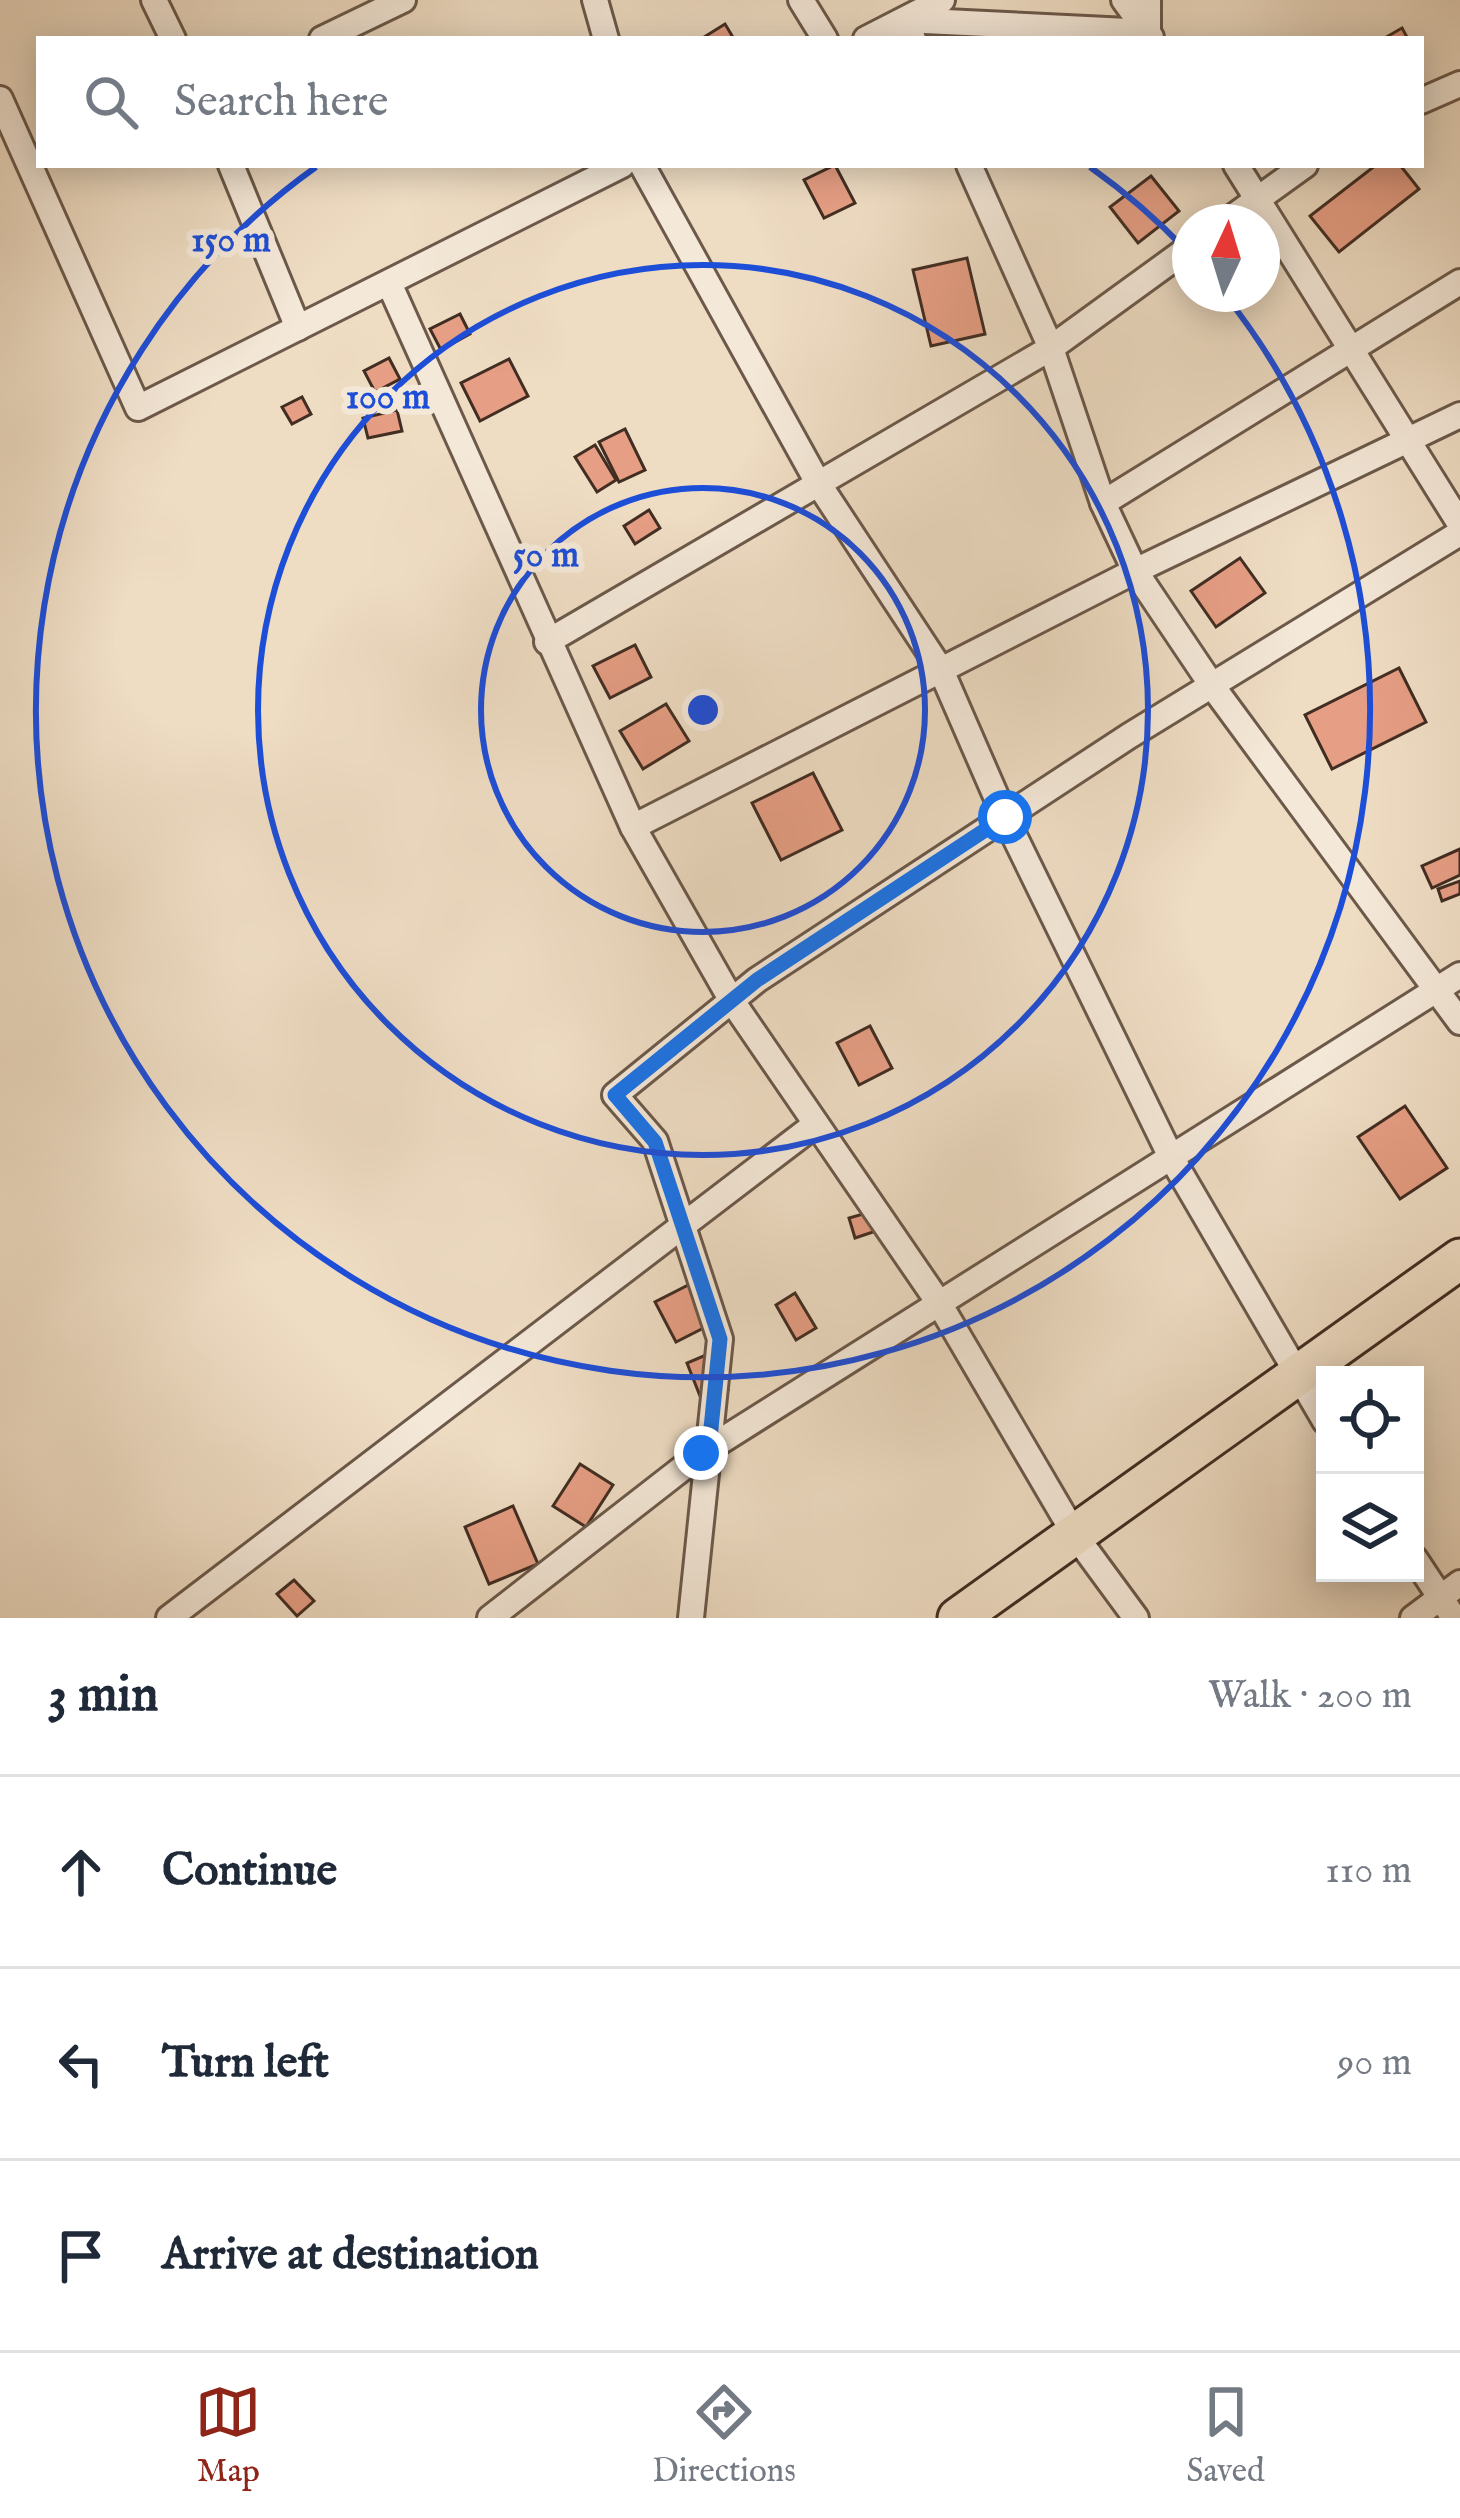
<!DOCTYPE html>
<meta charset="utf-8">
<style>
:root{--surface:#fff;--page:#f2f2f3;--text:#1f2937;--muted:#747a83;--line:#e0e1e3;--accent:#8f2418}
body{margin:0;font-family:"IM FELL English",serif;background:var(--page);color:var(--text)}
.controls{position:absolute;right:36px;bottom:36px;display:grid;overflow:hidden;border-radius:0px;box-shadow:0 6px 30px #0003}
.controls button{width:108px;height:108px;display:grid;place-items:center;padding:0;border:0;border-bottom:3px solid var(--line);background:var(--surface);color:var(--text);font:60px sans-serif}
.compass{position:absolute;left:1172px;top:204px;width:108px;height:108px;border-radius:50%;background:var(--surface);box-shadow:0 6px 30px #0003;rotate:4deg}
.stop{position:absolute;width:36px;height:36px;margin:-27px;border:9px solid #1a73e8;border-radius:50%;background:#fff}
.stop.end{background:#1a73e8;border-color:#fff;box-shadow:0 3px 12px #0008}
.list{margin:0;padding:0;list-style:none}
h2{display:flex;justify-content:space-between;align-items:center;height:156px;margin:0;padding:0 48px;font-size:51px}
h2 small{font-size:39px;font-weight:400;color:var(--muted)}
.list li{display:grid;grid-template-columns:78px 1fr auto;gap:36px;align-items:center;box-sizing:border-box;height:192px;padding:0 48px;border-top:3px solid var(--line)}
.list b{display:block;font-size:45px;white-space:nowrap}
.list em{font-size:39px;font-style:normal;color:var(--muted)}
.icon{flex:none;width:66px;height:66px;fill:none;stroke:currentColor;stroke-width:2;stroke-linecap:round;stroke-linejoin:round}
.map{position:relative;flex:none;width:1460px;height:1618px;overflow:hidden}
.search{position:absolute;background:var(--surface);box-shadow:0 6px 30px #0003;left:36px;right:36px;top:36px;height:132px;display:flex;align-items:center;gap:30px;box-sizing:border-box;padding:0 42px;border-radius:0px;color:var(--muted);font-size:45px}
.sheet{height:732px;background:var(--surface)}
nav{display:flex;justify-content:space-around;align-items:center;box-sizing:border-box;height:168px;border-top:3px solid var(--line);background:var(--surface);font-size:33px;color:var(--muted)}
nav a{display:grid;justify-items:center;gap:6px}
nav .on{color:var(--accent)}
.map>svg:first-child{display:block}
.building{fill:#e69e84;stroke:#412d22;stroke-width:3}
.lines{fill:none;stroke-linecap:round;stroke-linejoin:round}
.minor-casing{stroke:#6c594a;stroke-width:30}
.trunk-casing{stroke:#412d22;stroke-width:45}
.minor{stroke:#f4e8d8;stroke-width:24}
.trunk{stroke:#eedcc3;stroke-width:39}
.route{stroke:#1a73e8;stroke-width:15}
.ring{fill:none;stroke:#1d4ed8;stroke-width:6}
.centre{fill:#1d4ed8;stroke:#f4e8d8;stroke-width:6}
.ring-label{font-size:36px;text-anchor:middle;font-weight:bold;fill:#1d4ed8;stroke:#f4e8d8;stroke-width:12;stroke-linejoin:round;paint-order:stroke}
</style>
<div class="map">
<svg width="1460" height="1618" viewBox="0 0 1460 1618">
<rect width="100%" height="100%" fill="#eedcc3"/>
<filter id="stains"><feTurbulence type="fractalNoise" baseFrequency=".00167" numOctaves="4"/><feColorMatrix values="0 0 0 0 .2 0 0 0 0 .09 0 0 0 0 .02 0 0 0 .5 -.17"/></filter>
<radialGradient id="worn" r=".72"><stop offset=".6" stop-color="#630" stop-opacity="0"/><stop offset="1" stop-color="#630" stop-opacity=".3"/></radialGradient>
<g class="building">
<polygon points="725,24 734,39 701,39"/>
<polygon points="1402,28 1408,39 1383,39"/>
<polygon points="835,165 855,203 824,218 804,180"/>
<polygon points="1376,165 1400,165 1419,189 1339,252 1310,216"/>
<polygon points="1151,176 1179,211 1138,243 1110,207"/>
<polygon points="967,258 985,334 931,346 913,270"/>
<polygon points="460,314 470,334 441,350 430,329"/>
<polygon points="389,358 400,379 375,392 364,371"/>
<polygon points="509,359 528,396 480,421 461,383"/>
<polygon points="302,397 311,414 292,424 282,407"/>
<polygon points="397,410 402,431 368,438 363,418"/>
<polygon points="625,429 645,470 619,482 599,442"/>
<polygon points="595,445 616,480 597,492 575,457"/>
<polygon points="649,510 660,528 635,544 624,526"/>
<polygon points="1240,558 1265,593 1216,627 1191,591"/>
<polygon points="635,645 651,677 610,698 593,666"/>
<polygon points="1399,668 1426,722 1332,769 1305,715"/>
<polygon points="666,704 689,741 643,769 620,731"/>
<polygon points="813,773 842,830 781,860 752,803"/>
<polygon points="1460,849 1460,875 1432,888 1422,866"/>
<polygon points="1460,881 1460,894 1442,901 1438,889"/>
<polygon points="870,1026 892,1068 859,1085 837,1043"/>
<polygon points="1405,1106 1447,1168 1400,1199 1358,1137"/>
<polygon points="870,1212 876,1231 855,1238 849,1218"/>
<polygon points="702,1278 723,1318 676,1342 655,1302"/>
<polygon points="795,1293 816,1328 796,1340 776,1305"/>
<polygon points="713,1352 728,1390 702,1401 687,1363"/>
<polygon points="580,1464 613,1485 586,1527 553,1506"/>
<polygon points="513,1506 538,1564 489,1584 465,1527"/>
<polygon points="294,1580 314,1601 297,1616 277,1594"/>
</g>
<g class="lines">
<defs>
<g id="minor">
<polyline points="154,0 173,39"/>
<polyline points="595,0 606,39"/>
<polyline points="801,0 825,39"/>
<polyline points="1124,0 1151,37"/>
<polyline points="322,39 403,0"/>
<polyline points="866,39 942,0"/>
<polyline points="913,39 904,20 1148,32 1148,0"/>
<polyline points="0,99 138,408 622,165"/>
<polyline points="1421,101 1460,84"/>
<polyline points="231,165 298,328"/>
<polyline points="642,165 818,483 941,670 1005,817 1171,1157 1325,1421"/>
<polyline points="969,165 1051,348 1103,503 1135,571 1213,687 1460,1022"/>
<polyline points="1236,165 1460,524"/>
<polyline points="1226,222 1305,165"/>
<polyline points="389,283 633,827 732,1001 939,1303 1075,1535 1136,1618"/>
<polyline points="1103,503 1460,282"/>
<polyline points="547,642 1051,348 1190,247"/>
<polyline points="633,827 1135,571 1460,415"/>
<polyline points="1415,1559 1454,1618"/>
<polyline points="169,1618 816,1124"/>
<polyline points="490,1618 702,1453 1460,975"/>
<polyline points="691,1618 720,1339 655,1141 615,1095 757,980 1129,736 1460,533"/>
<polyline points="1413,1618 1460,1583"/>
</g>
<polyline id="trunk" points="958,1618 1460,1259"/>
</defs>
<use href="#minor" class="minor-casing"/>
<use href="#trunk" class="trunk-casing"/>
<use href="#minor" class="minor"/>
<use href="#trunk" class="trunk"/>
</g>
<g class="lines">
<polyline class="route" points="701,1453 709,1448 720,1339 655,1142 615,1095 757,980 1005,817"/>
</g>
<g class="ring">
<circle cx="703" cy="710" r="222"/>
<circle cx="703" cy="710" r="445"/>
<path d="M1090 167A667 667 0 0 1 1187 251M1225 295A667 667 0 1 1 316 167"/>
</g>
<circle cx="703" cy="710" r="18" class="centre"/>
<g class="ring-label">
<text x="231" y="251">150 m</text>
<text x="388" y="408">100 m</text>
<text x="546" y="566">50 m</text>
</g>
<rect width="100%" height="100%" filter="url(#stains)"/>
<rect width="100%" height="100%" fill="url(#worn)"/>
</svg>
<div class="controls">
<button><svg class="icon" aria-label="locate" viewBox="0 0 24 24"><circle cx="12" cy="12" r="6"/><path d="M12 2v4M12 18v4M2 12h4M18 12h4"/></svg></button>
<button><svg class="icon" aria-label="layers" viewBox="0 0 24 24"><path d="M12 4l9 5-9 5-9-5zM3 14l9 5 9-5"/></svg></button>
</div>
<svg class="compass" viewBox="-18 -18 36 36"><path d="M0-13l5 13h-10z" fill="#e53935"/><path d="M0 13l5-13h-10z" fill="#747a83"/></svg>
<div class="stop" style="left:1005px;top:817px"></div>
<div class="stop end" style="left:701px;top:1453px"></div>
<div class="search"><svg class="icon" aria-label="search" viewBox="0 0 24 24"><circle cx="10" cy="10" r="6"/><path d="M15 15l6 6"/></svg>Search here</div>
</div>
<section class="sheet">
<h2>3 min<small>Walk · 200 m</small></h2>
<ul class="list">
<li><svg class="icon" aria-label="ahead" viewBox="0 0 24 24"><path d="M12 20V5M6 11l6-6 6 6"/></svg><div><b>Continue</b></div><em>110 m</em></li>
<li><svg class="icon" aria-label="left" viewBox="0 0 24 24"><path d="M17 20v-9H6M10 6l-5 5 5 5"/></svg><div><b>Turn left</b></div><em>90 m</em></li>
<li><svg class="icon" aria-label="arrive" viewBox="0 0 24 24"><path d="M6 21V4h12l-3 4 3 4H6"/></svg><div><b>Arrive at destination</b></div></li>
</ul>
</section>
<nav>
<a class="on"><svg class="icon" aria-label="map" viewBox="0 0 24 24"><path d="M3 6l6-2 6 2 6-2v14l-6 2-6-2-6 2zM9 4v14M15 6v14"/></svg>Map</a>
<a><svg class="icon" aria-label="directions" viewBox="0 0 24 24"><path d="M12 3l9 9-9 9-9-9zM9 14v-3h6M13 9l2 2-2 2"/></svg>Directions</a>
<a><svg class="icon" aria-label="saved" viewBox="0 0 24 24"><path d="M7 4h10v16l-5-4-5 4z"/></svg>Saved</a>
</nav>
